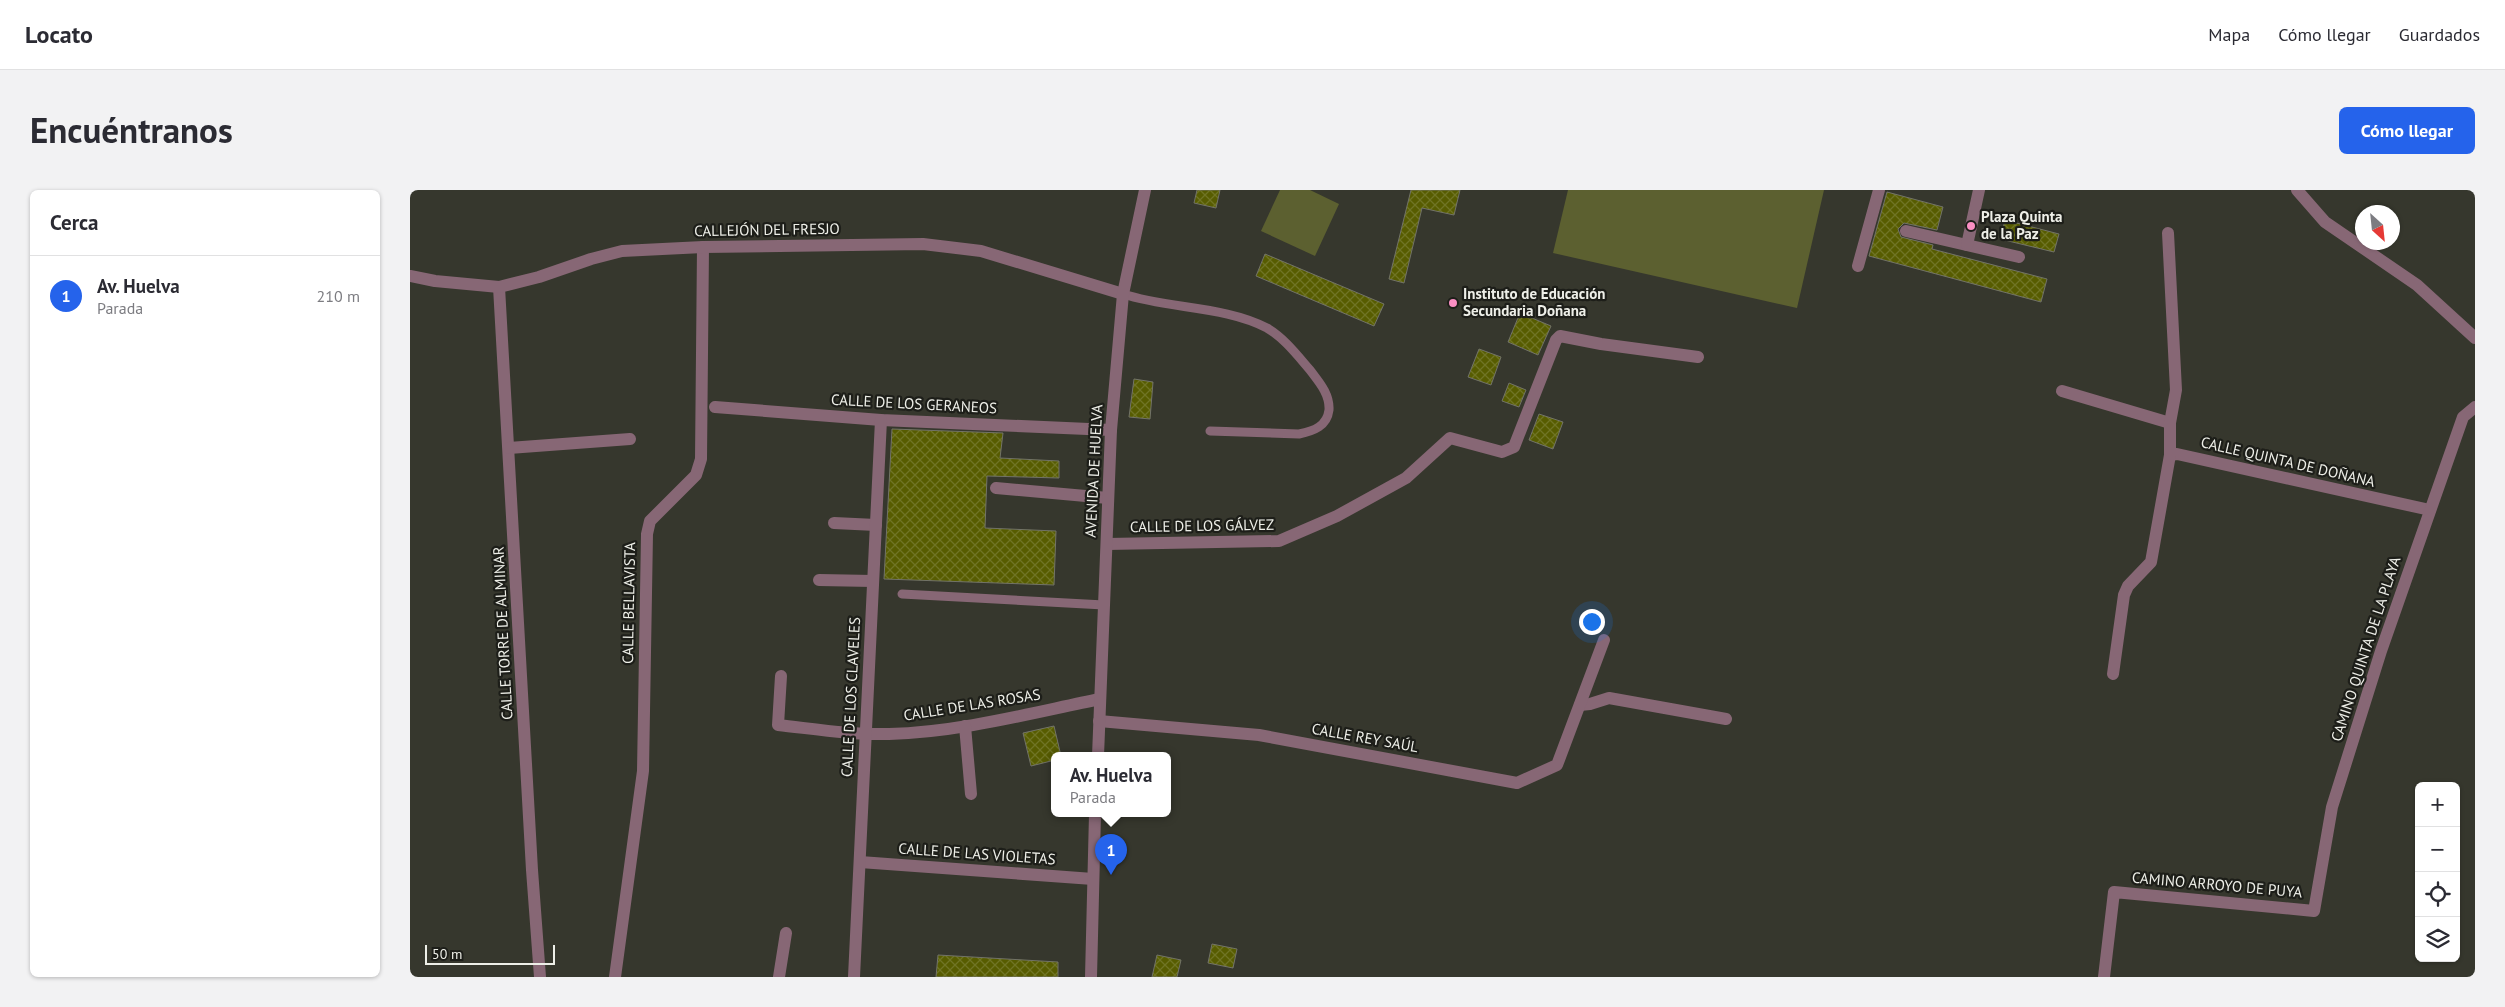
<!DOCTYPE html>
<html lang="es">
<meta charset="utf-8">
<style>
:root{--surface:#fff;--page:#f2f2f3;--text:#2b2b33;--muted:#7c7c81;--line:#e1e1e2;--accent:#2563eb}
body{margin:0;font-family:"PT Sans",sans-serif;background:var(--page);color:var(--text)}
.controls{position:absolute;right:15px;bottom:15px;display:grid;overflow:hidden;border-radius:8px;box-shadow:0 1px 4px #0004}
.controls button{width:45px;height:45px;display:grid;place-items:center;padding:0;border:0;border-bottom:1px solid var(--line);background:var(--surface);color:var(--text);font:25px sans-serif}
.compass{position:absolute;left:1945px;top:15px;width:45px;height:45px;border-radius:50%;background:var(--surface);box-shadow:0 1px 4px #0004;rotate:153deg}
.scale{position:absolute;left:15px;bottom:12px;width:130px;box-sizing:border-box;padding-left:5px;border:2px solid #eeefe8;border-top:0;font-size:14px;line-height:18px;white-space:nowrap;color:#eeefe8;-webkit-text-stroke:4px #1d1e19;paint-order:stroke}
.you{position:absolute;left:1181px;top:431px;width:18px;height:18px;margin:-12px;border:4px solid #fff;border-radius:50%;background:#1a73e8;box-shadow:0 0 0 8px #1a73e833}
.badge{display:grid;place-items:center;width:32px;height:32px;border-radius:50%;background:var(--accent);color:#fff;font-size:16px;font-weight:700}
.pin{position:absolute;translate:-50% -41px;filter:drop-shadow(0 1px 2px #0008)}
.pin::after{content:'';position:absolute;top:26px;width:18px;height:15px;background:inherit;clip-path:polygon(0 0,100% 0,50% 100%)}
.popup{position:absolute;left:641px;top:562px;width:120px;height:65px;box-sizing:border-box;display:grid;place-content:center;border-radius:8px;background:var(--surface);filter:drop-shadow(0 1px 4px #0005);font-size:16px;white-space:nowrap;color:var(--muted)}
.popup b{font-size:19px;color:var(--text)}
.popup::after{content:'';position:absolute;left:50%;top:100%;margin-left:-10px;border:10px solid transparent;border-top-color:var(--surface)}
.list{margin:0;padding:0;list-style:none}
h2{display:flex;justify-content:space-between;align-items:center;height:65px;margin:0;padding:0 20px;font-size:21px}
h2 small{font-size:16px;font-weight:400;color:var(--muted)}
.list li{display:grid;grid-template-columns:32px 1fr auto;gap:15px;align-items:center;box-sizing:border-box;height:80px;padding:0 20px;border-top:1px solid var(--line)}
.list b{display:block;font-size:19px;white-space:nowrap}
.list p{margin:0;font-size:16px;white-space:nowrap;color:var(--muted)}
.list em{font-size:16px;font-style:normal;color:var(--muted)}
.icon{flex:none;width:28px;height:28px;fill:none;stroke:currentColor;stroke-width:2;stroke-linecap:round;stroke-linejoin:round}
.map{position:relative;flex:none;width:2065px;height:787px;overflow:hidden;border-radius:8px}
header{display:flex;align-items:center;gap:30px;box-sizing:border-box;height:70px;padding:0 25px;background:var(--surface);border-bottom:1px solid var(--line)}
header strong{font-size:24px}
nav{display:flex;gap:28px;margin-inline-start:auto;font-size:18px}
.intro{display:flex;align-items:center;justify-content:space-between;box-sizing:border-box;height:120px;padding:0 30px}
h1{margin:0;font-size:35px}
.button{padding:12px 22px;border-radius:8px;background:var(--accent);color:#fff;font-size:18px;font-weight:700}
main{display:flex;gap:30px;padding:0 30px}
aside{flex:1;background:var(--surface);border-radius:8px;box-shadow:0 1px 4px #0004}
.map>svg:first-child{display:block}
.grass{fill:#5c6030}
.building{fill:url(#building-cross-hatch);stroke:#727368}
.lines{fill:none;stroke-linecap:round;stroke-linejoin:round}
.service{stroke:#876775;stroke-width:9}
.minor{stroke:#876775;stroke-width:12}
.tertiary{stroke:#876775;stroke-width:12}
.poi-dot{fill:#fb8fc3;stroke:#1d1e19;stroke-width:2}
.labels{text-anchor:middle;stroke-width:4.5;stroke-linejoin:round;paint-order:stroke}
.poi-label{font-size:15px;font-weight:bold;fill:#eeefe8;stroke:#1d1e19;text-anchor:start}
.street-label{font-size:15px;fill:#eeefe8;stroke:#1d1e19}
</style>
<header>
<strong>Locato</strong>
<nav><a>Mapa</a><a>Cómo llegar</a><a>Guardados</a></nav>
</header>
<div class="intro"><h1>Encuéntranos</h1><a class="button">Cómo llegar</a></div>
<main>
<aside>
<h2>Cerca<small></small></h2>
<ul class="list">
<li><span class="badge">1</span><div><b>Av. Huelva</b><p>Parada</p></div><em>210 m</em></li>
</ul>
</aside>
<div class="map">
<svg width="2065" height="787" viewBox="0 0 2065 787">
<defs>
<pattern id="building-cross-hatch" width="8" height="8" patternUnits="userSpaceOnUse" patternTransform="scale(1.25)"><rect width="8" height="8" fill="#575c00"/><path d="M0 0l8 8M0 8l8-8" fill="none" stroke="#6f7425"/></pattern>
</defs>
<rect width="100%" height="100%" fill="#36372d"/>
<g class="grass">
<polygon points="870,0 900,0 929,14 905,66 851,41"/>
<polygon points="1158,0 1414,0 1387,118 1143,63"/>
</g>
<g class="building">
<polygon points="787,0 810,0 806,18 784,13"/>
<polygon points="1001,0 1050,0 1044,25 1012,18 994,93 979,89"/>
<polygon points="1477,2 1533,17 1527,40 1494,33 1488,39 1491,47 1523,55 1522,59 1637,89 1631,112 1459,66"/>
<polygon points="1595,30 1649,44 1644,62 1590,49"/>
<polygon points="855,64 974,114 964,136 846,86"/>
<polygon points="1110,123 1141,136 1128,165 1098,152"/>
<polygon points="1069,159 1091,167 1081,195 1058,187"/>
<polygon points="724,189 743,192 740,229 719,227"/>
<polygon points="1099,193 1116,200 1109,217 1092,211"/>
<polygon points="1129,224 1153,232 1143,259 1119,250"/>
<polygon points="482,239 593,243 590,268 649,271 649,288 577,286 575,338 646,341 644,395 474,389"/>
<polygon points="644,536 651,566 645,566 645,570 621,576 613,543"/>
<polygon points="802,754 827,759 823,778 798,773"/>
<polygon points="528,765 648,772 648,787 526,787"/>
<polygon points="747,765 771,770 767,787 742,787"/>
</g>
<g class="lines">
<g class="service">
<path d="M713 104C759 119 815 116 857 138 874 148 887 165 900 180 909 192 920 204 919 220 917 236 904 241 889 244L800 241"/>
<polyline points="492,404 694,415"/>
</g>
<g class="minor">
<polyline points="1496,41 1609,67"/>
<polyline points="1557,55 1569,0"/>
<polyline points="1448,76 1469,0"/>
<polyline points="89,97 122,680 130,787"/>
<polyline points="1652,201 1760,233"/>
<polyline points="305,217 471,230 701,240"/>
<polyline points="99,258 220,249"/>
<polyline points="1760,265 1767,264 2020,320"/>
<polyline points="586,298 698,308"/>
<polyline points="424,333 466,335"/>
<polyline points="697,354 869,351 927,326 996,288 1040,248 1092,262 1104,257 1146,150 1150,146 1191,154 1288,167"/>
<polyline points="409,390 463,391"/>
<polyline points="1703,484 1714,405 1718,396 1741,372 1760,265 1760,233 1766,200 1758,43"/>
<path d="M371 486 368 535C405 539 442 545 479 544 550 542 621 523 690 509"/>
<polyline points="1170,515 1180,514 1199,508 1316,529"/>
<polyline points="689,531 849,545 1107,593 1147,575 1194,450"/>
<polyline points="555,536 561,604"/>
<polyline points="450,672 683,689"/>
<polyline points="205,787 233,581 237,344 240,331 286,285 291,269 293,57"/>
<polyline points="369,787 376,743"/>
<polyline points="444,787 471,230"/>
<polyline points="1694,787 1704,702 1904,721 1922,617 1971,461 2053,227 2065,217"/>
</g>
<g class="tertiary">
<polyline points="1887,0 1915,32 2007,95 2065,148"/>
<polyline points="0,86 25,91 89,97 129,87 181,69 212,61 293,57 513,54 571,61 713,104"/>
<polyline points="688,566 701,240 713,104 735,0"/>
<polyline points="681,787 685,624"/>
</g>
</g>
<g class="poi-dot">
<circle cx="1561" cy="36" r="5"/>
<circle cx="1043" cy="113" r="5"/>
</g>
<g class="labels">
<g class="poi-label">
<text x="1571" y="32">Plaza Quinta<tspan x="1571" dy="17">de la Paz</tspan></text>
<text x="1053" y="109">Instituto de Educación<tspan x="1053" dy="17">Secundaria Doñana</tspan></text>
</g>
<g class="street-label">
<text transform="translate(357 40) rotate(-1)" y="5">CALLEJÓN DEL FRESJO</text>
<text transform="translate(504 214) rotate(3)" y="5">CALLE DE LOS GERANEOS</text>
<text transform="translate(1878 272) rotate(13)" y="5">CALLE QUINTA DE DOÑANA</text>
<text transform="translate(684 281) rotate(-87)" y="5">AVENIDA DE HUELVA</text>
<text transform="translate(792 336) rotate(-1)" y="5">CALLE DE LOS GÁLVEZ</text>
<text transform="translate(219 413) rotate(-89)" y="5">CALLE BELLAVISTA</text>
<text transform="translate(93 443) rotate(-93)" y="5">CALLE TORRE DE ALMINAR</text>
<text transform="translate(1956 459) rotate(-72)" y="5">CAMINO QUINTA DE LA PLAYA</text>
<text transform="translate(441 507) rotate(-87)" y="5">CALLE DE LOS CLAVELES</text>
<text transform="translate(562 515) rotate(-9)" y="5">CALLE DE LAS ROSAS</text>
<text transform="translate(955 548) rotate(10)" y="5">CALLE REY SAÚL</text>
<text transform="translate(567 664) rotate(4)" y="5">CALLE DE LAS VIOLETAS</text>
<text transform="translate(1807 695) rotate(5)" y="5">CAMINO ARROYO DE PUYA</text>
</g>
</g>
</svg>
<div class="controls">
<button>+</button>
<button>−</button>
<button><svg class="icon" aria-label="locate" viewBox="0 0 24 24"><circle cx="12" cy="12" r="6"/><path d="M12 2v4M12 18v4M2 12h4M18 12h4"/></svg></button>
<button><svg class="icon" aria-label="layers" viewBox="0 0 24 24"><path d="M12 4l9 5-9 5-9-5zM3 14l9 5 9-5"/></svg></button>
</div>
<svg class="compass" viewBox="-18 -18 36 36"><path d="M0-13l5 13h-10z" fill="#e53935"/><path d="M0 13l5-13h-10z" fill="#7c7c81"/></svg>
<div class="scale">50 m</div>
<div class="you"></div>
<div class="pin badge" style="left:701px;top:685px">1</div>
<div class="popup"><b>Av. Huelva</b>Parada</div>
</div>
</main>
